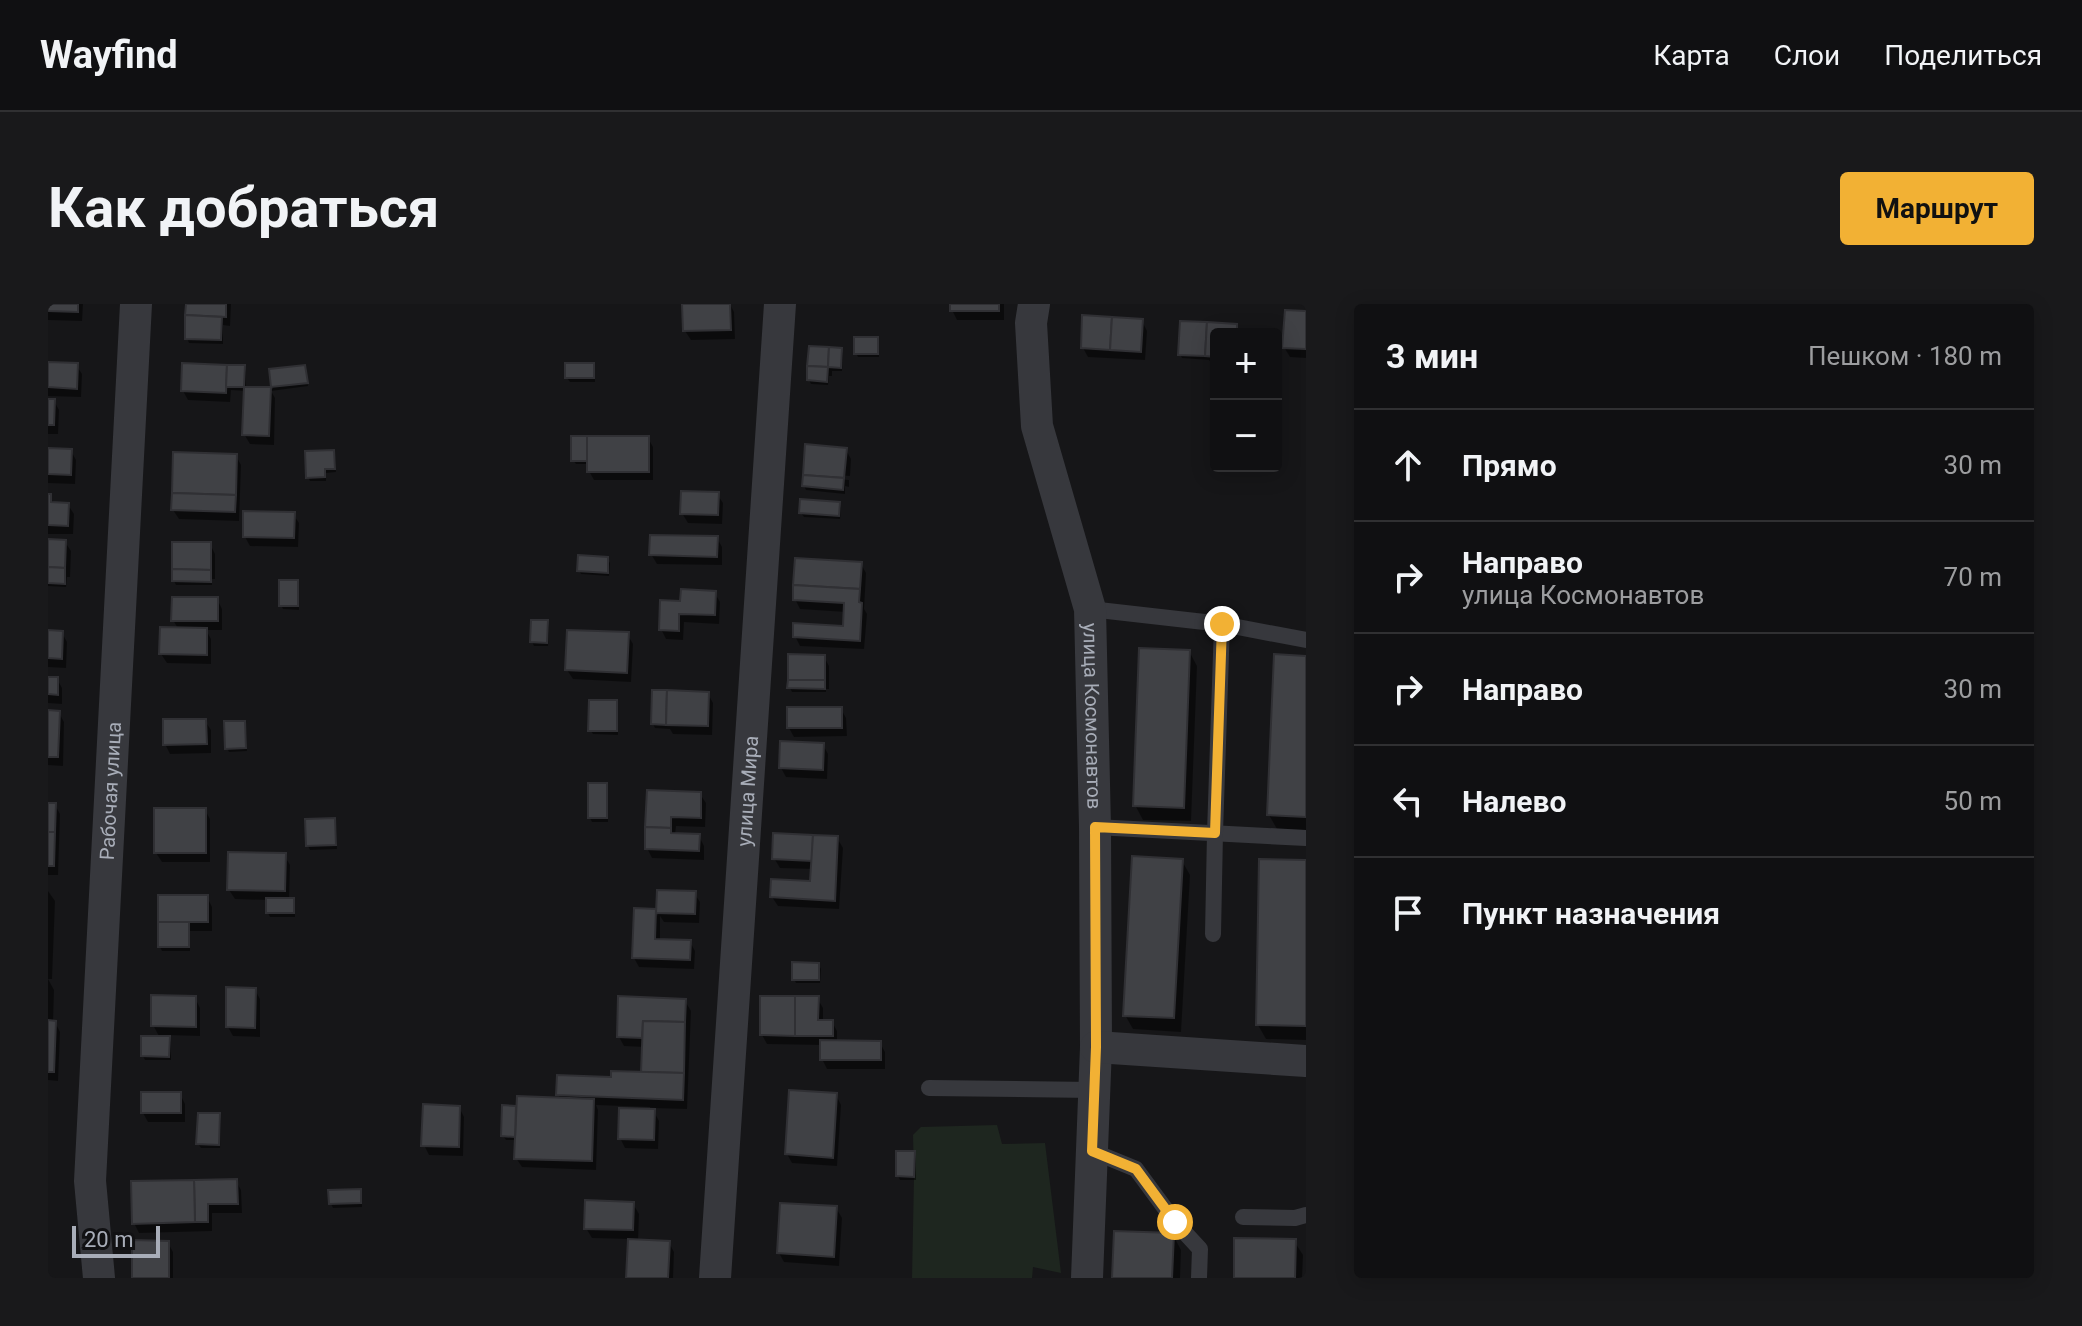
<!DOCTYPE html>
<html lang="ru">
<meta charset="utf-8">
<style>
:root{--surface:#101012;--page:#19191b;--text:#f1f3f6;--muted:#9c9d9f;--line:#303032;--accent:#f2b134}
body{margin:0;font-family:Roboto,sans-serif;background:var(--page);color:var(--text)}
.controls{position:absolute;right:24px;top:24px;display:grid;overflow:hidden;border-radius:8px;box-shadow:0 4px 20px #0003}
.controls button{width:72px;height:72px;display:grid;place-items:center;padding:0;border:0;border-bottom:2px solid var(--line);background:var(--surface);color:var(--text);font:40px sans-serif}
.scale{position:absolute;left:24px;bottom:20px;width:88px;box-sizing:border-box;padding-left:8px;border:4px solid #a8adb8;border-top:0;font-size:22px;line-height:28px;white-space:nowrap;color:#a8adb8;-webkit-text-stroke:6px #111113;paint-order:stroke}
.stop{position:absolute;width:24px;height:24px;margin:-18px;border:6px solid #f2b134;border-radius:50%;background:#fff}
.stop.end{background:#f2b134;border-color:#fff;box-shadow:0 2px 8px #0008}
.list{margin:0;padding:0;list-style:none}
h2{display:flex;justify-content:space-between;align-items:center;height:104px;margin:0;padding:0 32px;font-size:34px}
h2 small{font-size:26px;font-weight:400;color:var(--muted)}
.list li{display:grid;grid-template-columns:52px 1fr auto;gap:24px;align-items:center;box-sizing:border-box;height:112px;padding:0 32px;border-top:2px solid var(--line)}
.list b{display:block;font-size:30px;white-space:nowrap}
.list p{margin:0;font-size:26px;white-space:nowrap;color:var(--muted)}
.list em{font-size:26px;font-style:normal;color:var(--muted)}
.icon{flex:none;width:44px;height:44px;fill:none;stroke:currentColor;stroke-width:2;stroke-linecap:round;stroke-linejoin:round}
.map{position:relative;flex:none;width:1258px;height:974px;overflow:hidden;border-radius:8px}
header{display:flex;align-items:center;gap:48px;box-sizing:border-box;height:112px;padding:0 40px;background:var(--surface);border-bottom:2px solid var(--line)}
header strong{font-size:38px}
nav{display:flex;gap:44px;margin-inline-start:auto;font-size:28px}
.intro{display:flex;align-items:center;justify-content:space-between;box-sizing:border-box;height:192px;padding:0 48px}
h1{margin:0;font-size:56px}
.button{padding:20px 36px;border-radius:8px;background:var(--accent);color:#111;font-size:28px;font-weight:700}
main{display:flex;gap:48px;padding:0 48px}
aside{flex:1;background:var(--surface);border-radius:8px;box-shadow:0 4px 20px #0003}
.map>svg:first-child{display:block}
.green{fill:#1e261f}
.shadow{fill:#0007}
.building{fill:#404145;stroke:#303034;stroke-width:2}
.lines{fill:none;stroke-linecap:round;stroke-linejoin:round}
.lane{stroke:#37383d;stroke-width:16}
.street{stroke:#37383d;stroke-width:32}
.route{stroke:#f2b134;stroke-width:10}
.labels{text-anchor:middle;stroke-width:6;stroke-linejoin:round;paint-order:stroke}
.street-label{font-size:20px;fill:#a8adb8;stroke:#111113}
</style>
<header>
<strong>Wayfind</strong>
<nav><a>Карта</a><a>Слои</a><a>Поделиться</a></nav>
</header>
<div class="intro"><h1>Как добраться</h1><a class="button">Маршрут</a></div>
<main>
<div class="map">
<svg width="1258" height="974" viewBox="0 0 1258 974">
<rect width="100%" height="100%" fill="#161618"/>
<polygon class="green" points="949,821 954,840 997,839 1013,969 985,963 984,974 864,974 866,873 865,831 873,823"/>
<g class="shadow">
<polygon points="0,0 35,0 34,17 0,16"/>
<polygon points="140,0 183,0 182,22 175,21 175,40 141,39 139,34"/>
<polygon points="682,0 686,8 687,35 643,36 637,27"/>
<polygon points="904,0 956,0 956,16 909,16 904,6"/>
<polygon points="1258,9 1258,54 1242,53 1236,43"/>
<polygon points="1094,17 1099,27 1097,56 1040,53 1035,44"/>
<polygon points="1134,19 1188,22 1193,30 1168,30 1168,61 1165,61 1161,56 1134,54 1132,50"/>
<polygon points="829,35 831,39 831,53 810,53 808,49"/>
<polygon points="793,46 795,50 794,67 784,67 784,72 781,72 780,81 763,80 761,76"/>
<polygon points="0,60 28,61 34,70 33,93 0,92"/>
<polygon points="545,61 547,65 547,78 522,78 519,74"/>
<polygon points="196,63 198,68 198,85 225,85 223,67 256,63 258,67 260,82 223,87 227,94 226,141 202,140 196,130 198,87 183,86 182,98 140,96 135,87"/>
<polygon points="0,97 6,97 11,106 10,130 0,130"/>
<polygon points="600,134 605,143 605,176 546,176 541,167 541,160 528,160 525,156"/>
<polygon points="759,142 798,146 803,155 802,172 760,169 760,173 801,176 801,183 797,182 797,190 758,186 756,182"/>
<polygon points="0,146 23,147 28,156 27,180 0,179"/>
<polygon points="285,149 287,153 288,168 278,169 278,177 262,177 260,173"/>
<polygon points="188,152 193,161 191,217 131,215 125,206"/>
<polygon points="669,190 675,199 674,220 640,219 634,209"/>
<polygon points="0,192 7,200 20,201 26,210 25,230 0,230"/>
<polygon points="791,200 793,204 792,215 756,213 753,209"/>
<polygon points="245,210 251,219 250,243 202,242 197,233"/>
<polygon points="669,234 674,243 674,261 609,260 603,250"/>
<polygon points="0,237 17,238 23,247 22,273 19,273 18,283 0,282"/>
<polygon points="162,240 167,250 167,275 164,275 164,281 128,281 126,277"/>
<polygon points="559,255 562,259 561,272 533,270 531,266"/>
<polygon points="813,260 818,269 816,305 819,310 816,345 752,342 747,332 797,324 798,308 752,305 747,295"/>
<polygon points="249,278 251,282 251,306 235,305 233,301"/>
<polygon points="666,288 672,298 671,320 636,318 635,336 618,335 613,325 634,299"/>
<polygon points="169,295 174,305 174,326 158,326 163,335 163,360 119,359 113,350 131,326 125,316"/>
<polygon points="499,318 501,322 500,342 486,342 484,338"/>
<polygon points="0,328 14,329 19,338 18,364 0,363"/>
<polygon points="579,330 585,340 583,378 525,375 519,366"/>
<polygon points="1141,347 1149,362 1143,517 1095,516 1087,501"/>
<polygon points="776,353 781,362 781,385 778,385 778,388 744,388 742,384"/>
<polygon points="1258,354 1258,526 1229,525 1221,511"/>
<polygon points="0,375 9,375 14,384 14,400 0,399"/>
<polygon points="660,390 665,399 664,431 625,430 622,425 607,424 605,420"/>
<polygon points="568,398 570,402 570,431 545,430 542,426"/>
<polygon points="793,405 798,414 799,432 746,433 741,424"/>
<polygon points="0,408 11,409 16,418 15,462 0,461"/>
<polygon points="157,417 163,426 163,449 122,450 117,440"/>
<polygon points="196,419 198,423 199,447 181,448 179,444"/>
<polygon points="775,441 780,450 779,475 738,473 733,464"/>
<polygon points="557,481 560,485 560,518 544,518 542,514"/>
<polygon points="601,488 652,490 658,499 657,523 628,522 627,531 651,532 656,542 656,556 604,554 599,544"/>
<polygon points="0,501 7,501 12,510 10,571 0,571"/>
<polygon points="157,506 162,515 162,558 114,558 108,549"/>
<polygon points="285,516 288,520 289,545 262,546 260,542"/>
<polygon points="789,534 795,544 791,605 730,602 724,593 764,579 765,565 732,564 726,554"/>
<polygon points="236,551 242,561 241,596 245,596 247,600 247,613 222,613 220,609 220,596 187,595 181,586"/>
<polygon points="1134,557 1142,571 1133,728 1085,725 1077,711"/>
<polygon points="1258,558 1258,736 1218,735 1210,721"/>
<polygon points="0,587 7,597 4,675 0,675"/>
<polygon points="611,588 646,589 652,598 651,619 616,618 612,612 612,637 642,638 647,647 646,665 591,663 586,654 607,607 610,612"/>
<polygon points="159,593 164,603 164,627 142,627 142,647 114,647 112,643"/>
<polygon points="770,660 773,665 772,679 748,679 746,675"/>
<polygon points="0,675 6,686 5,718 7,718 12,728 10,777 0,776"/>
<polygon points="207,686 212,695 212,733 185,732 180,723"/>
<polygon points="147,694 152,704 152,732 119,731 123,738 123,756 97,756 95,752 112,734 105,721"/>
<polygon points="769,694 775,704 775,718 784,718 789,727 789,738 832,739 837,748 837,765 779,765 774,755 774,741 719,740 714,731"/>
<polygon points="572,695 637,697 643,707 639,805 604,804 611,817 610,845 577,844 572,834 602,807 602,803 548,801 550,806 548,866 474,863 468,854 469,836 458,836 455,832 467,804 470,808 513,795 510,791 565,775 595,770 596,743 576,742 571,733"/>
<polygon points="132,790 137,800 137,818 100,818 95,809"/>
<polygon points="788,791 793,801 789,862 744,859 739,850"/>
<polygon points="411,803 416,813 415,852 381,851 376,841"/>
<polygon points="171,811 173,815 172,844 153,844 150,840"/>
<polygon points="866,849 868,853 868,876 852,876 850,872"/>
<polygon points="188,877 193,886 194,909 164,909 164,927 91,929 86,919"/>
<polygon points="312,887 314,891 314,903 285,904 283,900"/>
<polygon points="585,900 591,910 590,938 621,939 626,948 625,974 580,974 582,935 544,934 538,924"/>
<polygon points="788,904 794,914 791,962 736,958 731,949"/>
<polygon points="1125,931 1133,946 1132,974 1066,974"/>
<polygon points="1246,937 1255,951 1254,974 1188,974"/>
<polygon points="120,939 125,948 125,974 86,974"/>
</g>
<g class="building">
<polygon points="0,0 30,0 30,8 0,7"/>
<polygon points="138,0 178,0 178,13 137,11"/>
<polygon points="634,0 682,0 683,26 635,27"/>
<rect x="902" y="0" width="49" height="7"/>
<polygon points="1237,6 1258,7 1258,45 1234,44"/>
<polygon points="137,11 174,13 173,36 137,35"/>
<polygon points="1034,11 1064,13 1062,46 1033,44"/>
<polygon points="1064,13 1095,15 1093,48 1062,46"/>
<polygon points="1132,17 1159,18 1157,52 1130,51"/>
<polygon points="1159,18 1189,20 1189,30 1168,30 1168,53 1157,52"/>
<rect x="806" y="33" width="24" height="17"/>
<polygon points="761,42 781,43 780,63 759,62"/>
<polygon points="781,43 794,44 793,64 780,63"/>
<polygon points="0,58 30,59 29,85 0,83"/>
<polygon points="134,59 179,61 178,89 133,87"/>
<rect x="517" y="59" width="29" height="15"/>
<polygon points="179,61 197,61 196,83 178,83"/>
<polygon points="257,61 260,79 223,83 221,65"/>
<polygon points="759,62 780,63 779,78 759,76"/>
<polygon points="196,83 223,83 221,132 194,131"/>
<polygon points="0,95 7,95 6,121 0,121"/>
<rect x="523" y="132" width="16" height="25"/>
<rect x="539" y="132" width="62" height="36"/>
<polygon points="757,140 799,144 796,174 755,171"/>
<polygon points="0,144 24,145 23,171 0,170"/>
<polygon points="286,146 287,165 277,165 277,173 258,174 257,147"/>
<polygon points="125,148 189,150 188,191 124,189"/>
<polygon points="755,171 796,174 795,186 754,182"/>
<polygon points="633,187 671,188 670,211 632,210"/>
<polygon points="124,189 188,191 187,208 123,206"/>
<polygon points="0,190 3,190 3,198 21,199 20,222 0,221"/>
<polygon points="752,195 792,198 791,212 751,209"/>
<polygon points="195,207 247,208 246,234 195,233"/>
<polygon points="602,231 670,232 669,253 601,251"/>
<polygon points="0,235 18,236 17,264 0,263"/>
<polygon points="124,238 163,238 163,266 124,265"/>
<polygon points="530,251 560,253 560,269 529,267"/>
<polygon points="747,254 814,258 812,285 745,281"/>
<polygon points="0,263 17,264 17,280 0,279"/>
<polygon points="124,265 163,266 163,278 124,277"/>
<rect x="231" y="276" width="19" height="26"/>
<polygon points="745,281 812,285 811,298 814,299 812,337 745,333 745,319 795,322 796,299 745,296"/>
<polygon points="633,285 668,287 667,311 631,310 631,327 611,326 612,296 632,297"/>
<polygon points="124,293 170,293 170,317 123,317"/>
<polygon points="483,316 500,316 499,339 482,338"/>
<polygon points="112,323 159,324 159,351 111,350"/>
<polygon points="0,326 15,327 14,355 0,354"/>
<polygon points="519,326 581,328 579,369 517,366"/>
<polygon points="1091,344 1142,346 1136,504 1085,502"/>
<polygon points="740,350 777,351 777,376 740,376"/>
<polygon points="1226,350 1258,352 1258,513 1219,511"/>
<polygon points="0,373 10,373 10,391 0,390"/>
<polygon points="740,376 777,376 777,385 739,384"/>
<polygon points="604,386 619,386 618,421 603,420"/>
<polygon points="619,386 661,388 660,422 618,421"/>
<polygon points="541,396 569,396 569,427 540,427"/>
<rect x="739" y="403" width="55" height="21"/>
<polygon points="0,406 12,407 10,453 0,453"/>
<polygon points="115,415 158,415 159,440 115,441"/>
<polygon points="176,417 197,417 198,444 177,445"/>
<polygon points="732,437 776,439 775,466 731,464"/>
<rect x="540" y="479" width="19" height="35"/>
<polygon points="599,486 653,488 653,514 623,513 623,524 597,523"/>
<polygon points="0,499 8,499 7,528 0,528"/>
<rect x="106" y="504" width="52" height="45"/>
<polygon points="287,514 288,541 258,542 257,515"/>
<polygon points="597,523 623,524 623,529 652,530 651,547 597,545"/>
<polygon points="0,528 7,528 6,562 0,562"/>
<polygon points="725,529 765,531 764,557 724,555"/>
<polygon points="765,531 790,532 787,597 722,593 723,575 762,577"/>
<polygon points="180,548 238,549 237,587 179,586"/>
<polygon points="1084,552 1135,555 1126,714 1075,712"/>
<polygon points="1211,555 1258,556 1258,722 1208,721"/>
<polygon points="609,586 648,587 647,610 608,609"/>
<rect x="110" y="591" width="50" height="27"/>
<rect x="218" y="594" width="28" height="15"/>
<polygon points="586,604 608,605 607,635 643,636 642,656 584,654"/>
<rect x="110" y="618" width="31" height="25"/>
<polygon points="744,658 771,659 771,676 744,676"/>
<polygon points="178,683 208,684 207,724 178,723"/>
<polygon points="103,691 148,692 148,723 103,722"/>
<polygon points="570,692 638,695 637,718 595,717 594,734 569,733"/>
<polygon points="712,692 747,692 747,732 712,731"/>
<polygon points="747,692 771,692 770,716 785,716 785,732 747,732"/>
<polygon points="0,716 8,717 6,768 0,768"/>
<polygon points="595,717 637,718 636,769 593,768"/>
<polygon points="93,732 122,732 121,753 93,752"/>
<polygon points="772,736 833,737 833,756 772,756"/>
<polygon points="563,767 636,769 635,796 508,791 509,771 563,773"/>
<polygon points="741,786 789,789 785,854 737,850"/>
<rect x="93" y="788" width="40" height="21"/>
<polygon points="469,792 546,795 544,857 466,855"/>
<polygon points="375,800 412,802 411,843 373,842"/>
<polygon points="454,801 468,802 467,833 453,832"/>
<polygon points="571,804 607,805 606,836 570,835"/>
<polygon points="150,809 172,809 171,841 148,840"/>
<polygon points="848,847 867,847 866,873 848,872"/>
<polygon points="189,875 190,900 160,900 160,918 147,918 146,876"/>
<polygon points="146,876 147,918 84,920 83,877"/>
<polygon points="313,885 313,899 281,900 280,886"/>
<polygon points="537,896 586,898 585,926 536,925"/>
<polygon points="732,899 789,902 786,953 729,949"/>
<polygon points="1066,927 1126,929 1124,974 1064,974"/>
<polygon points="1186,934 1248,935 1247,974 1186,974"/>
<polygon points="580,935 622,937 620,974 578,974"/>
<polygon points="84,936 121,937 121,974 84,974"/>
</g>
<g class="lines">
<g class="lane">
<polyline points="1042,305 1174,320 1258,336"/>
<polyline points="1047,523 1258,534"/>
<polyline points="1165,630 1167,529 1174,320"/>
<polyline points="881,784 1046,786"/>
<polyline points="1044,847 1088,865 1127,918 1152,945 1151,974"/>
<polyline points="1195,913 1247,914 1258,911"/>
</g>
<g class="street">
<path id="s1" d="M986 0 983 19 989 122 1042 305 1047 523 1048 743 1039 974"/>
<polyline points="1048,743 1258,757"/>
<path id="s2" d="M51 974 42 877 88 0"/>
<path id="s3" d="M667 974 732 0"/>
</g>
</g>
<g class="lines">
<polyline class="route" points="1127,918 1088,865 1044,847 1048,743 1047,523 1167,529 1174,320"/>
</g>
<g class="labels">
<g class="street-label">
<text dy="7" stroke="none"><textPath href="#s1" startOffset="420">улица Космонавтов</textPath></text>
<text dy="7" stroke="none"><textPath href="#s2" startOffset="488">Рабочая улица</textPath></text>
<text dy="7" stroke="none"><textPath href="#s3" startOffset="488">улица Мира</textPath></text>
</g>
</g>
</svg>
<div class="controls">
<button>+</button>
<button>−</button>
</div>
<div class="scale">20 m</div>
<div class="stop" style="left:1127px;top:918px"></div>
<div class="stop end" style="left:1174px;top:320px"></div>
</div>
<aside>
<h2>3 мин<small>Пешком · 180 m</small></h2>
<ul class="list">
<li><svg class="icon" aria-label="ahead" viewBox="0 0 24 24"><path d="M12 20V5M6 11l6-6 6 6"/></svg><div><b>Прямо</b></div><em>30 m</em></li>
<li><svg class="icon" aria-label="right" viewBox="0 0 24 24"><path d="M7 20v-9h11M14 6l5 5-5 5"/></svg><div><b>Направо</b><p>улица Космонавтов</p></div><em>70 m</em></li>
<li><svg class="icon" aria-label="right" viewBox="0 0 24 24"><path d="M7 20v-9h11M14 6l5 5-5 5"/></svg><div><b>Направо</b></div><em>30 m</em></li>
<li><svg class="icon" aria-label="left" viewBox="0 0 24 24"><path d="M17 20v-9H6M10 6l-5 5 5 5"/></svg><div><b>Налево</b></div><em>50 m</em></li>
<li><svg class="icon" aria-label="arrive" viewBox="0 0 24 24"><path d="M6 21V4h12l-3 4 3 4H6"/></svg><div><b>Пункт назначения</b></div></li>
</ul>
</aside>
</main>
